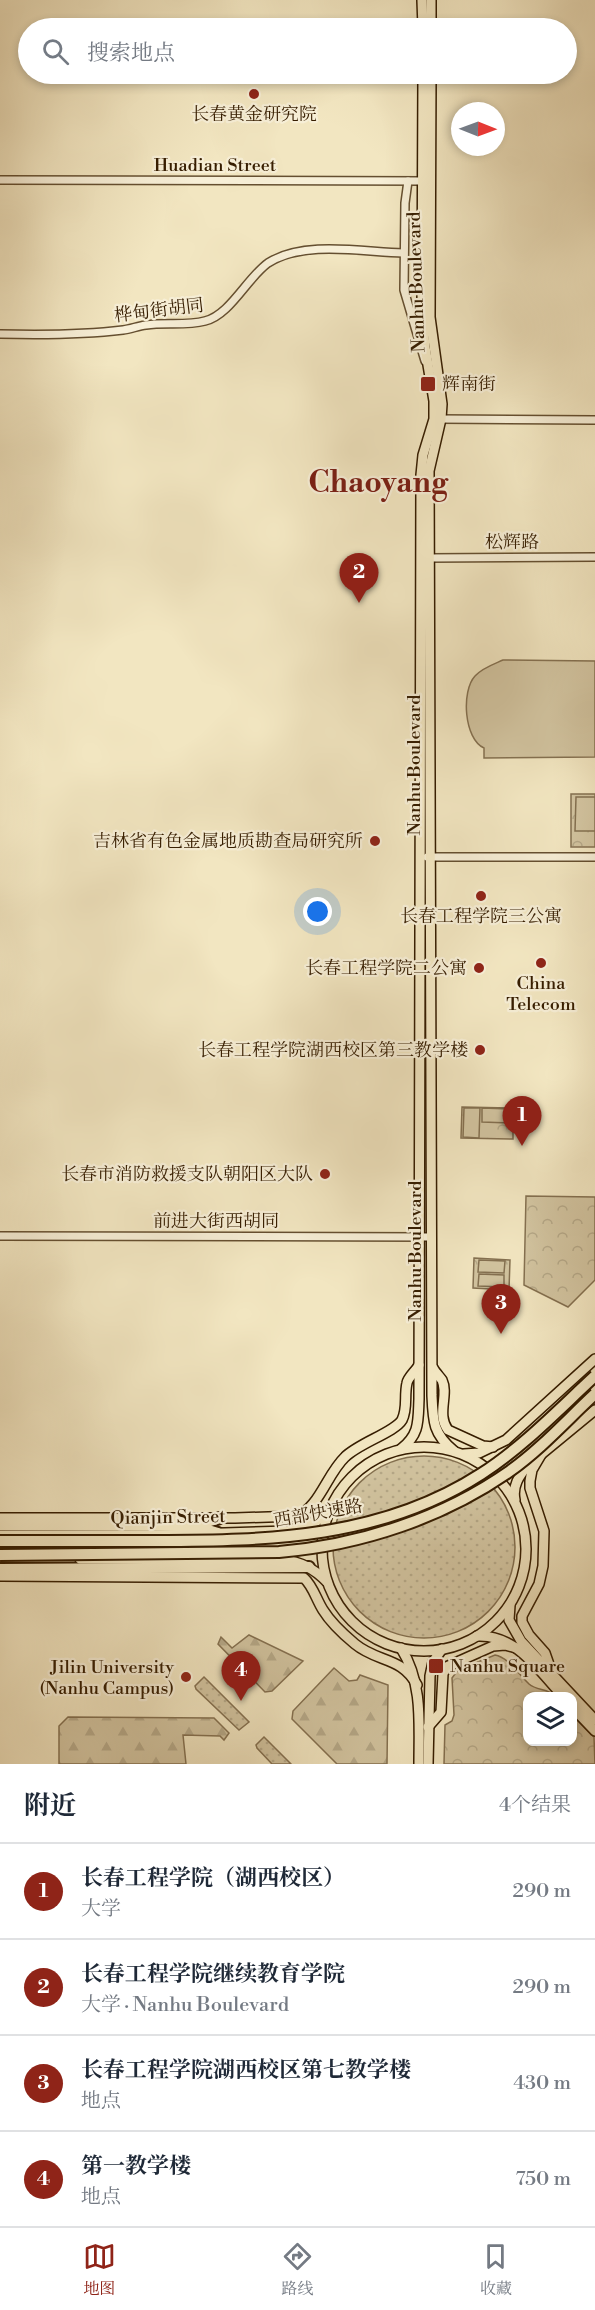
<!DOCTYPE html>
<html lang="zh">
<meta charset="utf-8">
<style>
:root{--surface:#fff;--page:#f6f6f7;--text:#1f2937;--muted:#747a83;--line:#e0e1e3;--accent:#8f2418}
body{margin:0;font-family:"Libre Bodoni","Noto Serif SC",serif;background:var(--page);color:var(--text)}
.controls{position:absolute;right:18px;bottom:18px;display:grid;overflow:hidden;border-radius:12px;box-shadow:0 3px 9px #0003}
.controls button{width:54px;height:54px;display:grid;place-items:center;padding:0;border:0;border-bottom:2px solid var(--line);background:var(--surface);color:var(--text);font:30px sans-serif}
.compass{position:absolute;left:451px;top:102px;width:54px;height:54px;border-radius:50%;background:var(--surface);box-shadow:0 3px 9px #0003;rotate:91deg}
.you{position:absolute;left:318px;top:912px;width:21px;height:21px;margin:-15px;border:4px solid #fff;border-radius:50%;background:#1a73e8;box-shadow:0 0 0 9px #1a73e833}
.badge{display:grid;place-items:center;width:39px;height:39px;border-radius:50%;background:var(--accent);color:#fff;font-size:20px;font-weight:700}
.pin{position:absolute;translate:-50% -50px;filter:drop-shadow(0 2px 3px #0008)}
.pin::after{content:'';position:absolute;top:32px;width:21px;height:18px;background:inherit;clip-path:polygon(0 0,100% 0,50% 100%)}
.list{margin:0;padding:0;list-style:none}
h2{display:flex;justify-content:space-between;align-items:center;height:78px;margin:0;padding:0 24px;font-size:26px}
h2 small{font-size:20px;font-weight:400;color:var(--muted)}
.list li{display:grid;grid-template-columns:39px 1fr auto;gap:18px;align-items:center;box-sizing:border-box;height:96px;padding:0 24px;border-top:2px solid var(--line)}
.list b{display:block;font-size:22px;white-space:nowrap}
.list p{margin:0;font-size:20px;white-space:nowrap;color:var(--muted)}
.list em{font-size:20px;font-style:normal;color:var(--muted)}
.icon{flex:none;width:33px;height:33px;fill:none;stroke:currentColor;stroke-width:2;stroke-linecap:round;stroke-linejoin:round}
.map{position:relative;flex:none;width:595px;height:1764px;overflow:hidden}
.search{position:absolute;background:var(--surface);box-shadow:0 3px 9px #0003;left:18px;right:18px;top:18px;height:66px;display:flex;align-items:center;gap:15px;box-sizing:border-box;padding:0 21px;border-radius:33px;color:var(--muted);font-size:22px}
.sheet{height:462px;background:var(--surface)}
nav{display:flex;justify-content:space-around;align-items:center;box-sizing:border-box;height:84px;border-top:2px solid var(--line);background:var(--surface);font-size:16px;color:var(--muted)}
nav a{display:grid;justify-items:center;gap:3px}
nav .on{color:var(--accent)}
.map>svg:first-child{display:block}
.grass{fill:url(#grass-dots);stroke:#847050;stroke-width:1.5}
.forest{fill:url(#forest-firs);stroke:#847050;stroke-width:1.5}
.park{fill:url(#park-crowns);stroke:#847050;stroke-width:1.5}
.pitch{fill:#d2c4a0;stroke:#847050;stroke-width:1.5}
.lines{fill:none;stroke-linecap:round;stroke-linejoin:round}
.minor-casing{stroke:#654f30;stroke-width:10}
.major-casing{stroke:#361d00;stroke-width:12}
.highway-casing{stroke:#361d00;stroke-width:14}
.minor{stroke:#f7efd7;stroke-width:7}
.major{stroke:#f2e6c1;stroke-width:9}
.highway{stroke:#f2e6c1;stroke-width:10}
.highway-bridge-casing{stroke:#361d00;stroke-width:14;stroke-linecap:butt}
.highway-bridge{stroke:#f2e6c1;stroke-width:10}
.poi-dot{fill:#8f2418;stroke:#f7efd7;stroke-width:2}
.labels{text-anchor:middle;stroke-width:4.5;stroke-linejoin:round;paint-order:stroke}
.poi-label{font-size:18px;fill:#361d00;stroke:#f7efd7;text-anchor:end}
.street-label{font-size:18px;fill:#361d00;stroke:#f7efd7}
.town-label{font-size:30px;font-weight:bold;fill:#7a1f14;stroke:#f7efd7}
</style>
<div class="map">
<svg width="595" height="1764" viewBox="0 0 595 1764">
<defs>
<pattern id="grass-dots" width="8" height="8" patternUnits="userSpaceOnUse" patternTransform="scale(1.5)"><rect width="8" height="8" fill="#d2c4a0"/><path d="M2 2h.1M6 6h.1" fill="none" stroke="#b5a888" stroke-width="1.8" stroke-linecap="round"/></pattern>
<pattern id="forest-firs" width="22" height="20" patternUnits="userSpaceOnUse" patternTransform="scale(1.5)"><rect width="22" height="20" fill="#d2c4a0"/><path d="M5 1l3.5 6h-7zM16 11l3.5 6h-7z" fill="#b5a888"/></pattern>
<pattern id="park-crowns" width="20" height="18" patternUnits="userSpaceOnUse" patternTransform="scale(1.5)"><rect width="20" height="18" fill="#d2c4a0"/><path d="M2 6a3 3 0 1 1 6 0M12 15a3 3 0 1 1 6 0" fill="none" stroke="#b5a888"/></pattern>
</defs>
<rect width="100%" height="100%" fill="#f2e6c1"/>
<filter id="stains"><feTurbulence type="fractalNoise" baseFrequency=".00333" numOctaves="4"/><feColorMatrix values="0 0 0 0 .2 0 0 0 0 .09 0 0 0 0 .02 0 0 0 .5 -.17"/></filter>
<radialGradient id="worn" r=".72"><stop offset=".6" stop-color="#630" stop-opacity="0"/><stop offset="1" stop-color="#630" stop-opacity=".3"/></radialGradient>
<g class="grass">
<circle cx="424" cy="1547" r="91"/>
<polygon points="204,1677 249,1722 239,1730 196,1689 195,1686"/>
<polygon points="264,1737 291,1764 272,1764 257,1748 256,1745"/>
</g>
<g class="forest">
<polygon points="249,1635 303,1661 272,1691 265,1692 218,1644 221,1637 232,1648"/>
<polygon points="334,1668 349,1681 357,1680 360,1675 388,1685 387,1764 337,1764 292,1719 293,1711"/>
<polygon points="68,1717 214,1718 229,1733 224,1740 220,1736 183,1735 186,1764 59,1764 59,1726"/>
</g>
<g class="park">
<rect x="571" y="794" width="24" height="53"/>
<polygon points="462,1107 513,1108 513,1139 461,1138"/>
<polygon points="526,1196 595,1197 595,1280 568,1307 524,1285"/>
<polygon points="474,1258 510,1260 509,1290 473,1288"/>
<path d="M495 1655C508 1657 519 1675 529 1684 537 1691 548 1688 555 1696H528V1742H572L573 1715 594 1737 595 1764H444L445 1725 452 1721 454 1715 452 1678 458 1670Z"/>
</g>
<g class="pitch">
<path d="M503 660 595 661V757L484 758V748C464 739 461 691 475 676 482 668 494 664 503 660Z"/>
<polygon points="576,797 595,797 595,831 575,831"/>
<polygon points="464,1108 480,1108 479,1138 463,1137"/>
<polygon points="482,1108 512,1109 512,1123 482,1122"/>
<polygon points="479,1260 505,1261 504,1273 478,1272"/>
<polygon points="479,1274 504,1275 504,1287 478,1286"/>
</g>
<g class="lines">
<defs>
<g id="minor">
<polyline points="0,180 425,181"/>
<polyline points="408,181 405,203 404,290 425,361"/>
<path d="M0 334C41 335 82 335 123 330 131 329 138 326 146 325 165 322 186 326 205 321 230 315 247 278 268 263 304 240 363 252 403 253"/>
<polyline points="439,419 595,420"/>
<polyline points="429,558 595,557"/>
<polyline points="427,857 595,857"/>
<polyline points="0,1236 431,1237"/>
</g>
<g id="major">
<polyline points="422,0 423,28"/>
<polyline points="431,0 431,28"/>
<path d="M431 74 430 317 442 404 441 419 429 471 432 1395C433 1421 433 1434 454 1451"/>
<path d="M433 1368C435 1372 439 1376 442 1380 449 1395 436 1414 448 1430L483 1446 493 1447"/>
<circle cx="424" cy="1549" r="102"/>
<path d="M401 1449C420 1434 418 1421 419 1399L421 475 423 455 434 419V401L425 347 422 311 423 74"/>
<polyline points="542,1453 532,1470 530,1481 530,1488 544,1531 543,1566 539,1584 522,1616 522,1622 529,1635 545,1653 553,1676"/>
<polyline points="464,1454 479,1453 506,1440 595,1359"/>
<path d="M515 1500C512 1486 519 1476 528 1465L595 1410"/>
<path d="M0 1518H235L297 1516C319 1508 327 1474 345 1457 359 1443 395 1432 402 1420 408 1408 404 1396 407 1383 408 1377 416 1371 419 1365"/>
<polyline points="0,1535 161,1535 288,1531 317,1521 328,1511"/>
<path d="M80 1559H282C300 1562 314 1568 327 1582"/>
<path d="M0 1576 304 1578C313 1586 316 1599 323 1610 331 1623 343 1634 355 1644 378 1663 401 1656 417 1685"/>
<polyline points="510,1605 509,1620 521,1641 595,1720"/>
<path d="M477 1636C516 1634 539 1671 563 1696"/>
<path d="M401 1648C423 1683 419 1724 419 1764"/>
<polyline points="572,1707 595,1731"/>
<polyline points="428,1727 441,1712 443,1674 446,1667 493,1646 505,1645 517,1648"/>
<polyline points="428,1764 430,1676 433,1662 442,1649"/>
</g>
<g id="highway">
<polyline points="0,1525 194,1526 220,1518"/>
<polyline points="195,1526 218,1533"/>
<polyline points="0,1569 309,1567"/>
</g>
</defs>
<use href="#minor" class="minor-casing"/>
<use href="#major" class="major-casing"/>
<use href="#highway" class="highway-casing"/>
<use href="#minor" class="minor"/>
<use href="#major" class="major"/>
<use href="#highway" class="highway"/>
<defs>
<g id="highway-bridge">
<path d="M0 1541C52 1541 103 1541 155 1541 269 1541 382 1538 481 1474 523 1447 558 1410 595 1376"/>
<path d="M0 1555 279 1552C361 1545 443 1518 510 1471 541 1449 567 1420 595 1394"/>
</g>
</defs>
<use href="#highway-bridge" class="highway-bridge-casing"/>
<use href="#highway-bridge" class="highway-bridge"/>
</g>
<g class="poi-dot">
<circle cx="254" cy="94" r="6"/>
<rect x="420" y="376" width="16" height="16" rx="3"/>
<circle cx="375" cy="841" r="6"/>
<circle cx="481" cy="896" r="6"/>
<circle cx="541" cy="963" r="6"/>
<circle cx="479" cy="968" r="6"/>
<circle cx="480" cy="1050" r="6"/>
<circle cx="325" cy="1174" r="6"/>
<rect x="428" y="1658" width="16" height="16" rx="3"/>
<circle cx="186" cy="1677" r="6"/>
</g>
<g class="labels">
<g class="poi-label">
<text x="254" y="120" text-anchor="middle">长春黄金研究院</text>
<text x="442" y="390" text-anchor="start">辉南街</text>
<text x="363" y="847">吉林省有色金属地质勘查局研究所</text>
<text x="481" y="922" text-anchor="middle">长春工程学院三公寓</text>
<text x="467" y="974">长春工程学院二公寓</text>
<text x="541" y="989" text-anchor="middle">China<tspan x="541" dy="21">Telecom</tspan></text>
<text x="468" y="1056">长春工程学院湖西校区第三教学楼</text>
<text x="313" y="1180">长春市消防救援支队朝阳区大队</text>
<text x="450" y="1672" text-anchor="start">Nanhu Square</text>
<text x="174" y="1673">Jilin University<tspan x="174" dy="21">(Nanhu Campus)</tspan></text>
</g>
<g class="street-label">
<text x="215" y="171">Huadian Street</text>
<text transform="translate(416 282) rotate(-92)" y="6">Nanhu Boulevard</text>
<text transform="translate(159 310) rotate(-7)" y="6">桦甸街胡同</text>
<text x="512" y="548">松辉路</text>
<text transform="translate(414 765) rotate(-90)" y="6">Nanhu Boulevard</text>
<text x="216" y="1227">前进大街西胡同</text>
<text transform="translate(415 1251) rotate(-90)" y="6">Nanhu Boulevard</text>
<text transform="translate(318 1513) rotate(-10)" y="6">西部快速路</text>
<text transform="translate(168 1517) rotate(-1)" y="6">Qianjin Street</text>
</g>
<g class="town-label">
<text x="378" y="492">Chaoyang</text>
</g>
</g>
<rect width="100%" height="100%" filter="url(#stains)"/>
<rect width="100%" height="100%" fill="url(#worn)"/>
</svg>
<div class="controls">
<button><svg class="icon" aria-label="layers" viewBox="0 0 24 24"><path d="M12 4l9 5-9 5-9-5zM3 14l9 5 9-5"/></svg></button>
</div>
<svg class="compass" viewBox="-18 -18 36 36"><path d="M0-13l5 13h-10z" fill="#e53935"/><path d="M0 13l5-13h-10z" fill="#747a83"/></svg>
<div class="you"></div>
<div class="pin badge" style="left:522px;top:1146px">1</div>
<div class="pin badge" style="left:359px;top:603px">2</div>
<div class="pin badge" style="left:501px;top:1334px">3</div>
<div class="pin badge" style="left:241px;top:1701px">4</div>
<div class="search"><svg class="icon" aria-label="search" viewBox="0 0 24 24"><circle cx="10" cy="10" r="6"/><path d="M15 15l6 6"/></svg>搜索地点</div>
</div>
<section class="sheet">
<h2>附近<small>4个结果</small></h2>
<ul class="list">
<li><span class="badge">1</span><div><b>长春工程学院（湖西校区）</b><p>大学</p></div><em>290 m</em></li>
<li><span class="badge">2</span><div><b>长春工程学院继续教育学院</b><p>大学 · Nanhu Boulevard</p></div><em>290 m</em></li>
<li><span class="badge">3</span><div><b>长春工程学院湖西校区第七教学楼</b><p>地点</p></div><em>430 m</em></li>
<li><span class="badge">4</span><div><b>第一教学楼</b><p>地点</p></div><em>750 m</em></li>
</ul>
</section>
<nav>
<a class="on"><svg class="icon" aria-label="map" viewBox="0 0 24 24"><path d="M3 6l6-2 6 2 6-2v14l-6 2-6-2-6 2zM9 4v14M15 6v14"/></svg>地图</a>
<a><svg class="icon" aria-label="directions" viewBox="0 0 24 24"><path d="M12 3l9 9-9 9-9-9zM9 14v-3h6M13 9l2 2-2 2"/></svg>路线</a>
<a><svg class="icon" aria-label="saved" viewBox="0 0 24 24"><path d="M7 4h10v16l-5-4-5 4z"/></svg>收藏</a>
</nav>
